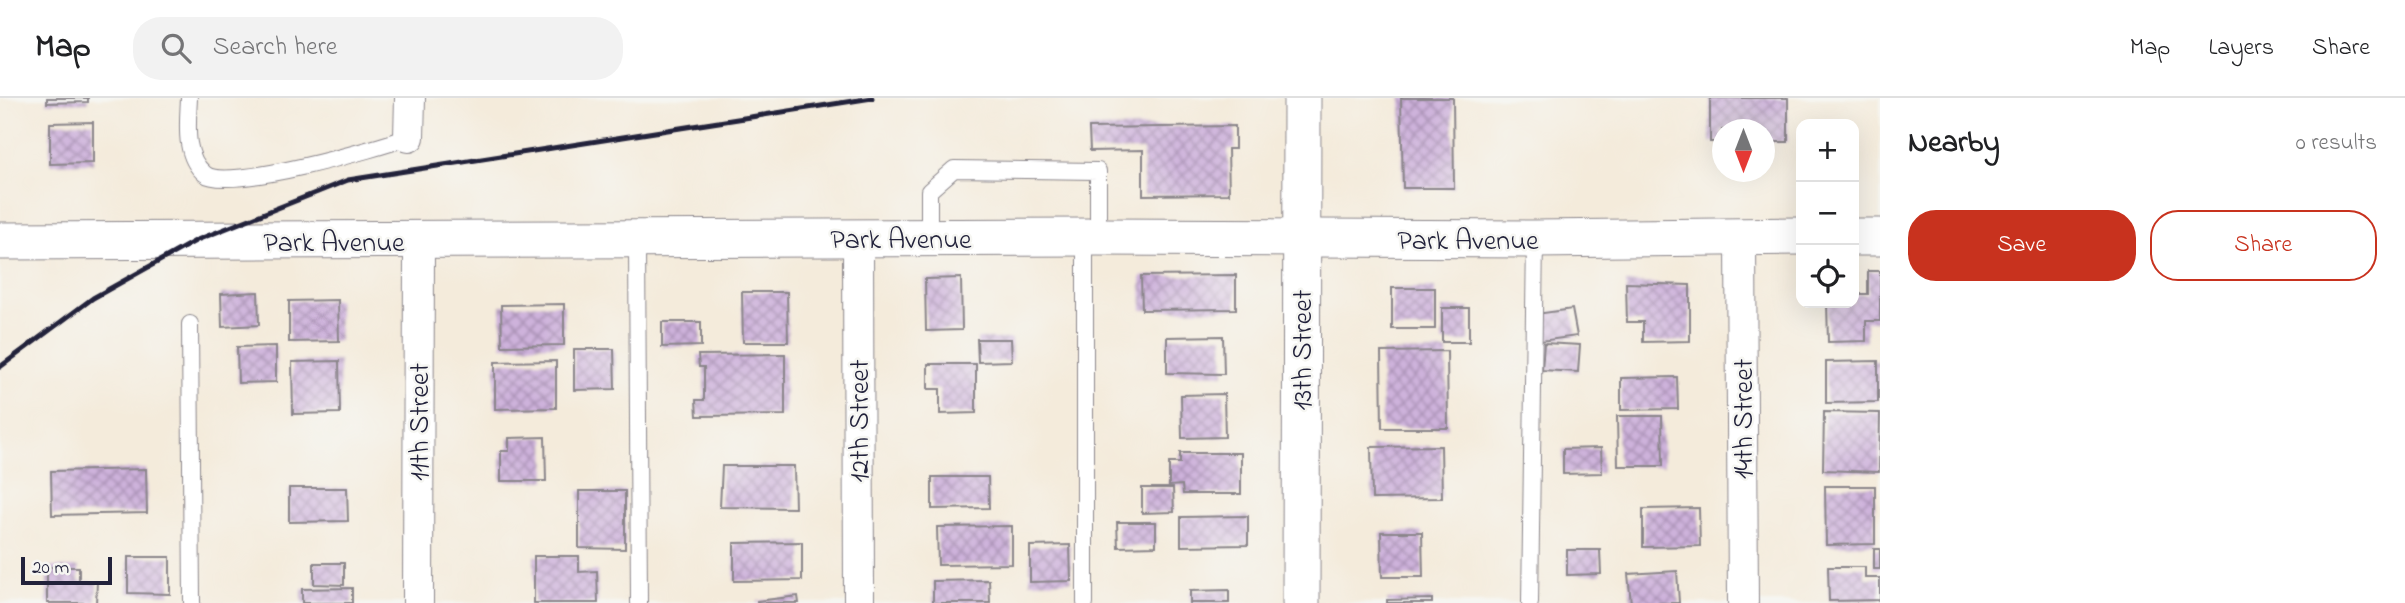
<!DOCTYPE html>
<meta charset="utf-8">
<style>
:root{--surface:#fff;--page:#f2f2f2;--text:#202124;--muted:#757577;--line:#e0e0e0;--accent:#c8321e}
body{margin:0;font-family:"Indie Flower",sans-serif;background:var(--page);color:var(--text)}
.controls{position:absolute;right:21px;top:21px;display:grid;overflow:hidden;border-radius:14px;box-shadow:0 7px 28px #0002}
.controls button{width:63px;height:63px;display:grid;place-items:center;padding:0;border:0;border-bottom:2px solid var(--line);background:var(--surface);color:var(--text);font:35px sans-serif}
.compass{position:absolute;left:1712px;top:21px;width:63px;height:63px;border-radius:50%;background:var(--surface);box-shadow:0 7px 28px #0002;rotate:180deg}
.scale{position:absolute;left:21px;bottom:18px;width:91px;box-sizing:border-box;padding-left:7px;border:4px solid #22223b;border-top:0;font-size:19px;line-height:24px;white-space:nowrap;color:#22223b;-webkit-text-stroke:5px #f6f6f2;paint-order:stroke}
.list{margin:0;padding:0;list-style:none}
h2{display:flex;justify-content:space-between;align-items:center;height:91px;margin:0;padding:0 28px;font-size:30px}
h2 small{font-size:23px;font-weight:400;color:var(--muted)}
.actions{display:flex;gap:14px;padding:21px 28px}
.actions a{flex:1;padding:16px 0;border:2px solid var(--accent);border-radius:28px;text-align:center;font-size:24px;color:var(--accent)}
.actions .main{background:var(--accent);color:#fff}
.icon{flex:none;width:38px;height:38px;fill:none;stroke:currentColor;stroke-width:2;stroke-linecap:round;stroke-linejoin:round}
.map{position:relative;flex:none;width:1880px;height:505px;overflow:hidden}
header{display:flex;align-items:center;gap:42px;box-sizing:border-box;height:98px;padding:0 35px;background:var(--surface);border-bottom:2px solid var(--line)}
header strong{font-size:33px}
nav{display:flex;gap:38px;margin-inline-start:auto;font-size:24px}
.search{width:490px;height:63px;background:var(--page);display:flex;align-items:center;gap:18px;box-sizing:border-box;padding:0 24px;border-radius:28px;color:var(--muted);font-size:26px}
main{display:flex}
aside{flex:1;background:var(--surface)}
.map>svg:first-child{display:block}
.building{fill:url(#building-cross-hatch)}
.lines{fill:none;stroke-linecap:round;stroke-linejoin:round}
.service-casing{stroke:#8b868b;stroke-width:18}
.minor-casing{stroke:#8b868b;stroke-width:32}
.tertiary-casing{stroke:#8b868b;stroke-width:39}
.service{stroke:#fff;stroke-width:16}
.minor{stroke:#fff;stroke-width:30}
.tertiary{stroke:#fff;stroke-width:37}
.rail{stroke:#22223b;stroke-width:5}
.labels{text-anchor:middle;stroke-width:5;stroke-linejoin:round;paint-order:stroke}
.street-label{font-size:28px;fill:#22223b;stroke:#f6f6f2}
</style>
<header>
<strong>Map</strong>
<div class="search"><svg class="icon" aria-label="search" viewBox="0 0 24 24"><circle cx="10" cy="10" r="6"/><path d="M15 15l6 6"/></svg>Search here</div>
<nav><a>Map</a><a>Layers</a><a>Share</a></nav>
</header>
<main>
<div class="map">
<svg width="1880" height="505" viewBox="0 0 1880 505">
<defs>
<pattern id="building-cross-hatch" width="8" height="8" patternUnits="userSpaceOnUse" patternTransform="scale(1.75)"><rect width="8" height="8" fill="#ceb2db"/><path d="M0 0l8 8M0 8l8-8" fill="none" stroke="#a790b3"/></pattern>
</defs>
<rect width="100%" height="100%" fill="#f6f6f2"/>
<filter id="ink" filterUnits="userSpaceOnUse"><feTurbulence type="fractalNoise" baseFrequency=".0143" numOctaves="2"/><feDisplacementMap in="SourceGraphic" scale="14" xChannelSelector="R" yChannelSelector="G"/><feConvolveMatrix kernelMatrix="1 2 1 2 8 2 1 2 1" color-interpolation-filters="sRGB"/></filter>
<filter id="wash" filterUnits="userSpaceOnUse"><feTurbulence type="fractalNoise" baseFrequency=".00686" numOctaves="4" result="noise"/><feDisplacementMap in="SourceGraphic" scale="28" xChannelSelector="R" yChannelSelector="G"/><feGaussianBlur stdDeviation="1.57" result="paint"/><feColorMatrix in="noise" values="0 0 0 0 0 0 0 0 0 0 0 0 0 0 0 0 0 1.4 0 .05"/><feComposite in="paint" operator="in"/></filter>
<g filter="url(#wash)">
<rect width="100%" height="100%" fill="#f4ebdb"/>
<g id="blocks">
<g class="building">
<polygon points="47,0 88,0 88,4 47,5"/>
<polygon points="1401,0 1453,0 1454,90 1403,90"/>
<polygon points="1710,0 1788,0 1788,44 1764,44 1764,32 1722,32 1722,44 1710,44"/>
<polygon points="93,24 93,65 50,66 50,25"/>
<polygon points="1235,28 1235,51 1228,51 1229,96 1143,97 1143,52 1090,53 1089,30"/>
<polygon points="1868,173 1880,173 1880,223 1866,223 1866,243 1828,244 1827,205 1854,205 1854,196 1868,196"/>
<polygon points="1236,177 1236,211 1142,212 1141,178"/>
<polygon points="961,180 962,232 926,233 925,181"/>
<polygon points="1626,185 1690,187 1690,243 1643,244 1643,224 1627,224"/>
<rect x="1392" y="190" width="43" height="41"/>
<polygon points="258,194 259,227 222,229 221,196"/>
<polygon points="742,194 787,194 788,244 743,244"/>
<polygon points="338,202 339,243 289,244 289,203"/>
<polygon points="564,206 564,247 502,248 501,207"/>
<rect x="1442" y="210" width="27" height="34"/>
<polygon points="1572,211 1577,238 1541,243 1536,216"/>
<polygon points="662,224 701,224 701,248 662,249"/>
<polygon points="1223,238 1224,276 1167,275 1167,239"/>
<polygon points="977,241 1011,241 1012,263 978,264"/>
<polygon points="1544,245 1580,247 1578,274 1542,272"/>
<polygon points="276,248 276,284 238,285 237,249"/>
<polygon points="574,251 614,251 615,291 574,292"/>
<polygon points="1447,253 1448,330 1382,330 1381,254"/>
<polygon points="785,256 785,317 697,318 696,302 704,302 704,269 699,269 698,257"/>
<polygon points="339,263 340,315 293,316 292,264"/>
<polygon points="556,263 556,310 495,311 495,264"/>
<polygon points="1878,263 1878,304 1826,305 1826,264"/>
<polygon points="928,266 976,266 976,315 940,316 940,291 928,291"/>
<polygon points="1677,279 1678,311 1621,312 1621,280"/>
<polygon points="1224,296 1225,339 1182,340 1181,297"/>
<polygon points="1824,314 1880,315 1879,374 1823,372"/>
<polygon points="1617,318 1662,318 1663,368 1618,368"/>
<polygon points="545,339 546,383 501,383 501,353 509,353 509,340"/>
<polygon points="1441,348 1442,400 1372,401 1371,349"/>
<polygon points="1601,350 1602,375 1563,376 1563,351"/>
<polygon points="1180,355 1241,355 1241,396 1183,396 1182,387 1169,388 1169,365 1180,365"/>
<polygon points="722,368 794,368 795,410 720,409"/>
<polygon points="146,371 147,415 52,417 51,373"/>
<polygon points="932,379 988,379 989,410 932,411"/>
<polygon points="1825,388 1875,388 1875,446 1826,447"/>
<polygon points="289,390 347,390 348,423 289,424"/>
<polygon points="1142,390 1173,390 1174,414 1142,415"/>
<polygon points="579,393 625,393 625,451 579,450"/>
<polygon points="1699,410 1700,448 1643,449 1643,411"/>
<polygon points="1248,418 1248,447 1181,448 1181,419"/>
<polygon points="1117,424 1156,424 1156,448 1118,449"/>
<polygon points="1012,428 1012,466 938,467 937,429"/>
<polygon points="1381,434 1422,434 1423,479 1382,479"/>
<polygon points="802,444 802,482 734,483 734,445"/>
<polygon points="1070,447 1071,483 1030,484 1030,448"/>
<rect x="1874" y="451" width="6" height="20"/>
<polygon points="1567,452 1600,452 1601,476 1567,477"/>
<polygon points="534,458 579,458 579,474 597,473 598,505 534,505"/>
<polygon points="128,459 170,459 170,496 128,495"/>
<polygon points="314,465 344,465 344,487 314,486"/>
<polygon points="47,469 79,469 79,483 97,484 96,505 47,505"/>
<polygon points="1828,469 1865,469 1865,480 1880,480 1880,502 1829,503"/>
<polygon points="1677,473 1679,505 1631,505 1628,476"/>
<polygon points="989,482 990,505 933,505 933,483"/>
<polygon points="352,490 352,505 302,505 302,491"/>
<polygon points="1229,492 1229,505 1190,505 1190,493"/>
<polygon points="798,498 799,505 757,505 757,503"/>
<polygon points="1432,501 1432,505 1387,505 1387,502"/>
</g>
</g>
</g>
<g filter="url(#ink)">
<use href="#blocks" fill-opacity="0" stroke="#8b868b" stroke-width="2"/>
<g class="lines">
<defs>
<g id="service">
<path d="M189 0C188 25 183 58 205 76 227 94 378 50 409 39"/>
<polyline points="929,140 929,93 954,71 1098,73 1098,139"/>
<polyline points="637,142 639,505"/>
<polyline points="190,226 192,505"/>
<polyline points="1085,505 1085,140"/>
<polyline points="1530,505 1535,141"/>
</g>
<g id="minor">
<polyline points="409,39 410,0"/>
<polyline points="1741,138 1743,505"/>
<polyline points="858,140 859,505"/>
<polyline points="418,505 419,143"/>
</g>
<g id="tertiary">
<polyline points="1854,139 1880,139"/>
<polyline points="0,143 1098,139 1535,141 1801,138"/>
<polyline points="1301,505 1302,0"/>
</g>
</defs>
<use href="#service" class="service-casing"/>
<use href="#minor" class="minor-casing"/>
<use href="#tertiary" class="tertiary-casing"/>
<use href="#service" class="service"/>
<use href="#minor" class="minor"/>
<use href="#tertiary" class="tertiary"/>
<polyline class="rail" points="0,269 93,200 197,142 348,82 872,0"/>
</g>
</g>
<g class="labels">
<g class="street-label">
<text x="901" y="150">Park Avenue</text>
<text x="1468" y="151">Park Avenue</text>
<text x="334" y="153">Park Avenue</text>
<text transform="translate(1301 252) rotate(-90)" y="10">13th Street</text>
<text transform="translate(1742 321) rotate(-90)" y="10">14th Street</text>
<text transform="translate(858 323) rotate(-90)" y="10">12th Street</text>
<text transform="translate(418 324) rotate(-90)" y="10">11th Street</text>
</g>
</g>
</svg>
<div class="controls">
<button>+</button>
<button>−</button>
<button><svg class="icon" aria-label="locate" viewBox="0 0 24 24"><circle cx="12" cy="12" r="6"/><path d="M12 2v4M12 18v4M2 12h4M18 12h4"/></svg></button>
</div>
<svg class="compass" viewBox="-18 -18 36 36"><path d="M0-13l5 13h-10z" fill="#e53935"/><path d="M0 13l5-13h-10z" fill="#757577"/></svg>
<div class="scale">20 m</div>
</div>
<aside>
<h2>Nearby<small>0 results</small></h2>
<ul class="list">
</ul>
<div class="actions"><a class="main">Save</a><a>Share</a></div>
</aside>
</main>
